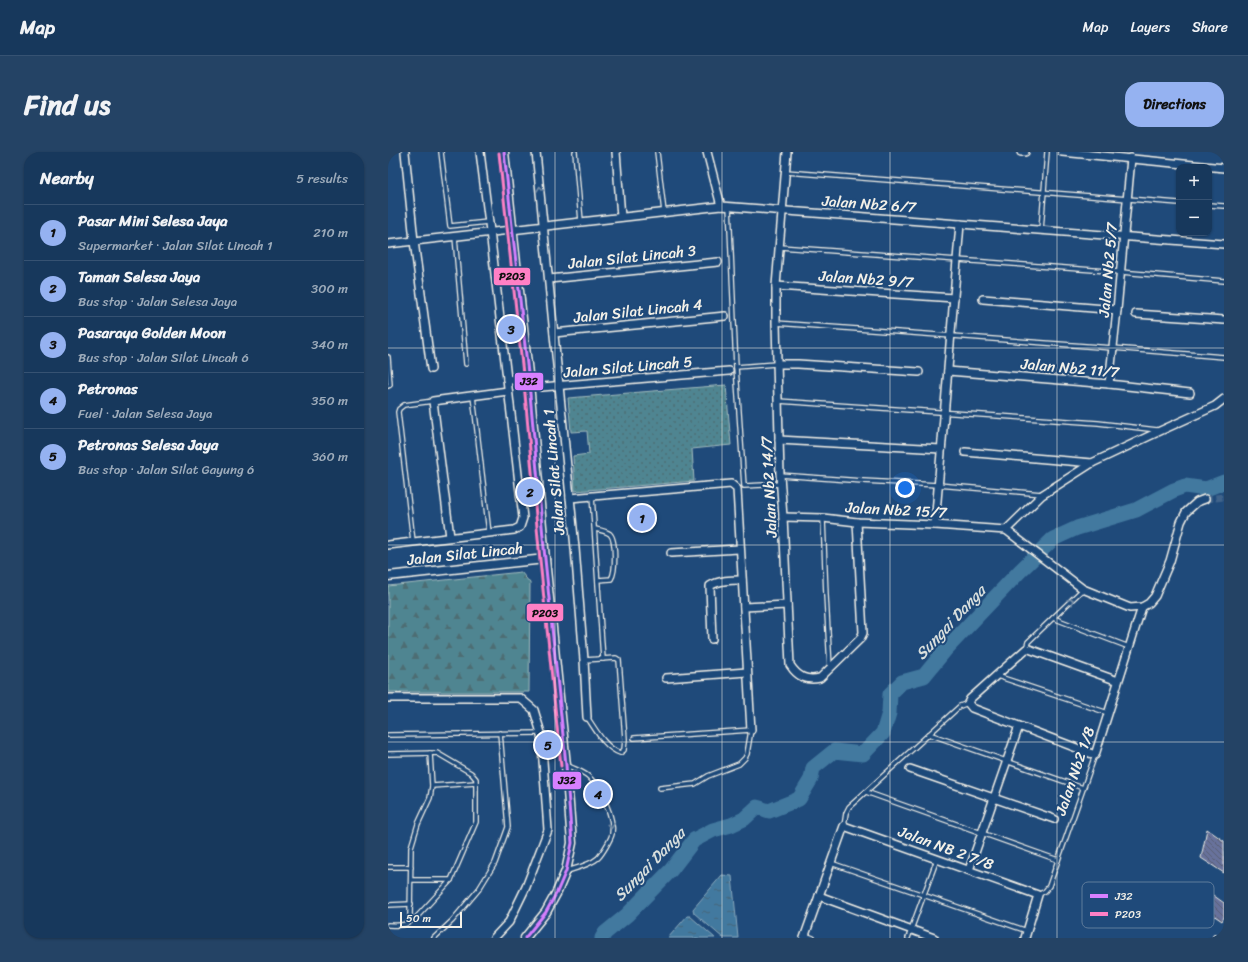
<!DOCTYPE html>
<meta charset="utf-8">
<style>
:root{--surface:#17385c;--page:#244365;--text:#f1f3f6;--muted:#9eacbb;--line:#365272;--accent:#95b2f1}
body{margin:0;font-family:Sriracha,sans-serif;background:var(--page);color:var(--text)}
.controls{position:absolute;right:12px;top:12px;display:grid;overflow:hidden;border-radius:8px;box-shadow:0 1px 3px #0004}
.controls button{width:36px;height:36px;display:grid;place-items:center;padding:0;border:0;border-bottom:1px solid var(--line);background:var(--surface);color:var(--text);font:20px sans-serif}
.scale{position:absolute;left:12px;bottom:10px;width:62px;box-sizing:border-box;padding-left:4px;border:2px solid #f4f1e8;border-top:0;font-size:11px;line-height:14px;white-space:nowrap;color:#f4f1e8;-webkit-text-stroke:3px #1f4a7a;paint-order:stroke}
.you{position:absolute;left:517px;top:336px;width:14px;height:14px;margin:-10px;border:3px solid #fff;border-radius:50%;background:#1a73e8;box-shadow:0 0 0 6px #1a73e833}
.badge{display:grid;place-items:center;width:26px;height:26px;border-radius:50%;background:var(--accent);color:#111;font-size:13px;font-weight:700}
.pin{position:absolute;translate:-50% -50%;border:2px solid #fff;box-shadow:0 1px 4px #0006}
.list{margin:0;padding:0;list-style:none}
h2{display:flex;justify-content:space-between;align-items:center;height:52px;margin:0;padding:0 16px;font-size:17px}
h2 small{font-size:13px;font-weight:400;color:var(--muted)}
.list li{display:grid;grid-template-columns:26px 1fr auto;gap:12px;align-items:center;box-sizing:border-box;height:56px;padding:0 16px;border-top:1px solid var(--line)}
.list b{display:block;font-size:15px;white-space:nowrap}
.list p{margin:0;font-size:13px;white-space:nowrap;color:var(--muted)}
.list em{font-size:13px;font-style:normal;color:var(--muted)}
.map{position:relative;flex:none;width:836px;height:786px;overflow:hidden;border-radius:16px}
header{display:flex;align-items:center;gap:24px;box-sizing:border-box;height:56px;padding:0 20px;background:var(--surface);border-bottom:1px solid var(--line)}
header strong{font-size:19px}
nav{display:flex;gap:22px;margin-inline-start:auto;font-size:14px}
.intro{display:flex;align-items:center;justify-content:space-between;box-sizing:border-box;height:96px;padding:0 24px}
h1{margin:0;font-size:28px}
.button{padding:10px 18px;border-radius:16px;background:var(--accent);color:#111;font-size:14px;font-weight:700}
main{display:flex;gap:24px;padding:0 24px}
aside{flex:1;background:var(--surface);border-radius:16px;box-shadow:0 1px 3px #0004}
.map>svg:first-child{display:block}
.grass{fill:url(#grass-dots);stroke:#a2bbbc}
.forest{fill:url(#forest-firs);stroke:#a2bbbc}
.water{fill:url(#water-ripples);stroke:#8aa9bc}
.lines{fill:none;stroke-linecap:round;stroke-linejoin:round}
.river{stroke:#43799f;stroke-width:15}
.building{fill:url(#building-back-hatch);stroke:#f4f1e8}
.minor-tunnel{stroke:#3f638a;stroke-width:7;stroke-dasharray:7 3.5;stroke-linecap:butt}
.service-casing{stroke:#f4f1e8;stroke-width:6}
.minor-casing{stroke:#f4f1e8;stroke-width:10}
.tertiary-casing{stroke:#f4f1e8;stroke-width:11}
.service{stroke:#1f4a7a;stroke-width:3.5}
.minor{stroke:#1f4a7a;stroke-width:7}
.tertiary{stroke:#1f4a7a;stroke-width:8}
.bus-1-casing{stroke:#1f4a7a;stroke-width:6}
.bus-2-casing{stroke:#1f4a7a;stroke-width:6}
.bus-1{stroke:#d880ff;stroke-width:3}
.bus-2{stroke:#ff80c5;stroke-width:3}
.oneway{stroke:#748da6}
.grid{fill:none;stroke:#f4f1e8;stroke-width:1;stroke-opacity:0.55}
.labels{text-anchor:middle;stroke-width:4;stroke-linejoin:round;paint-order:stroke}
.street-label{font-size:15px;fill:#f4f1e8;stroke:#1f4a7a}
.water-label{font-size:16px;font-style:italic;fill:#d9dfdd;stroke:#1f4a7a}
.key{fill:#1f4a7a;stroke:#5f7c9b;stroke-width:1}
.key-label{font-size:11px;fill:#f4f1e8}
.line-badge{stroke:#1f4a7a;stroke-width:1.5}
.pale-badge-label{font-size:11px;text-anchor:middle;font-weight:bold;fill:#111}
</style>
<header>
<strong>Map</strong>
<nav><a>Map</a><a>Layers</a><a>Share</a></nav>
</header>
<div class="intro"><h1>Find us</h1><a class="button">Directions</a></div>
<main>
<aside>
<h2>Nearby<small>5 results</small></h2>
<ul class="list">
<li><span class="badge">1</span><div><b>Pasar Mini Selesa Jaya</b><p>Supermarket · Jalan Silat Lincah 1</p></div><em>210 m</em></li>
<li><span class="badge">2</span><div><b>Taman Selesa Jaya</b><p>Bus stop · Jalan Selesa Jaya</p></div><em>300 m</em></li>
<li><span class="badge">3</span><div><b>Pasaraya Golden Moon</b><p>Bus stop · Jalan Silat Lincah 6</p></div><em>340 m</em></li>
<li><span class="badge">4</span><div><b>Petronas</b><p>Fuel · Jalan Selesa Jaya</p></div><em>350 m</em></li>
<li><span class="badge">5</span><div><b>Petronas Selesa Jaya</b><p>Bus stop · Jalan Silat Gayung 6</p></div><em>360 m</em></li>
</ul>
</aside>
<div class="map">
<svg width="836" height="786" viewBox="0 0 836 786">
<defs>
<pattern id="grass-dots" width="8" height="8" patternUnits="userSpaceOnUse"><rect width="8" height="8" fill="#508591"/><path d="M2 2h.1M6 6h.1" fill="none" stroke="#4d6d73" stroke-width="1.8" stroke-linecap="round"/></pattern>
<pattern id="forest-firs" width="22" height="20" patternUnits="userSpaceOnUse"><rect width="22" height="20" fill="#508591"/><path d="M5 1l3.5 6h-7zM16 11l3.5 6h-7z" fill="#4d6d73"/></pattern>
<pattern id="water-ripples" width="26" height="14" patternUnits="userSpaceOnUse"><rect width="26" height="14" fill="#43799f"/><path d="M2 4q2-2 4 0t4 0M15 11q2-2 4 0t4 0" fill="none" stroke="#466377"/></pattern>
<pattern id="building-back-hatch" width="6" height="6" patternUnits="userSpaceOnUse"><rect width="6" height="6" fill="#68729c"/><path d="M-1 5l2 2M0 0l6 6M5-1l2 2" fill="none" stroke="#585d71"/></pattern>
</defs>
<rect width="100%" height="100%" fill="#1f4a7a"/>
<filter id="ink" filterUnits="userSpaceOnUse"><feTurbulence type="fractalNoise" baseFrequency=".025" numOctaves="2"/><feDisplacementMap in="SourceGraphic" scale="8" xChannelSelector="R" yChannelSelector="G"/><feConvolveMatrix kernelMatrix="1 2 1 2 8 2 1 2 1" color-interpolation-filters="sRGB"/></filter>
<g filter="url(#ink)">
<polygon class="grass" points="338,233 343,293 304,297 306,329 187,339 185,304 201,302 199,279 183,280 180,246"/>
<polygon class="forest" points="133,420 142,431 141,540 0,540 0,434"/>
<g class="water">
<polygon points="334,723 344,724 350,786 335,786 306,761 305,757"/>
<polygon points="299,764 302,764 327,786 280,786"/>
</g>
<g class="lines">
<polyline class="river" points="214,786 217,781 239,763 283,718 306,688 325,678 343,673 356,667 369,655 381,659 411,647 423,627 425,616 446,599 475,602 495,581 501,561 502,542 514,530 536,524 558,497 632,419 665,387 689,376 748,358 786,338 797,334 818,337 836,330"/>
</g>
<g class="building">
<polygon points="819,677 836,689 836,721 813,706"/>
<polygon points="822,741 836,751 836,765 834,769 812,754"/>
</g>
<g class="lines">
<polyline class="minor-tunnel" points="817,347 836,345"/>
<defs>
<g id="service">
<polyline points="53,0 62,74 100,70"/>
<polyline points="187,0 193,69"/>
<polyline points="269,0 276,60"/>
<polyline points="398,20 791,51"/>
<polyline points="821,53 836,54"/>
<polyline points="341,54 348,215 356,334 393,332"/>
<polyline points="653,78 659,0"/>
<polyline points="67,85 78,212"/>
<polyline points="392,95 733,120 836,129"/>
<polyline points="388,171 725,196 836,205"/>
<polyline points="0,205 2,233 0,234"/>
<polyline points="348,215 388,212"/>
<polyline points="85,244 101,381"/>
<polyline points="390,249 710,271 769,278"/>
<polyline points="392,323 475,329 550,333 654,342"/>
<polyline points="204,344 215,507"/>
<polyline points="435,366 438,443 442,515"/>
<path d="M207 377C212 378 218 379 222 382 228 388 228 420 223 427L210 428"/>
<polyline points="25,389 10,260 11,257 16,253 45,249"/>
<polyline points="665,466 741,495"/>
<polyline points="638,497 640,490 695,437"/>
<path d="M196 508 228 506 231 508 237 587 236 598 232 601C217 596 208 578 199 565"/>
<polyline points="609,524 720,561"/>
<polyline points="541,582 695,636"/>
<polyline points="0,583 153,581"/>
<polyline points="246,586 363,578 359,602 357,606 351,612 320,624 307,632 272,636"/>
<path d="M0 602 49 601 83 621 88 627V670L63 728 26 768H24C17 775 9 773 0 773"/>
<polyline points="44,634 88,631"/>
<polyline points="478,640 670,708"/>
<polyline points="456,674 458,661 461,655 572,554 580,551"/>
<polyline points="443,711 639,779"/>
<polyline points="0,715 23,715"/>
<path d="M179 719C189 716 202 713 210 706 214 702 223 687 224 682 227 666 212 635 201 625 196 620 186 617 179 613"/>
<polyline points="24,728 63,728"/>
<polyline points="650,743 657,739 661,734 707,603"/>
<polyline points="0,753 23,752"/>
<polyline points="24,768 22,766 23,695 30,672 42,646 44,634 42,601"/>
<polyline points="417,783 425,786"/>
<polyline points="827,785 831,786"/>
<polyline points="46,786 64,769 91,737 107,711 120,675 112,581"/>
<polyline points="520,786 549,707"/>
</g>
<g id="minor">
<polyline points="17,0 26,89 43,217"/>
<polyline points="148,0 187,396 196,508 199,565"/>
<polyline points="228,0 233,65"/>
<polyline points="319,0 333,54"/>
<path d="M399 0 388 134V171L392 323 395 365 402 513C410 525 418 529 432 526L472 487 475 481 469 370"/>
<polyline points="633,0 637,0"/>
<polyline points="674,0 836,16"/>
<polyline points="0,92 333,54 836,92"/>
<polyline points="161,127 330,110"/>
<polyline points="388,134 566,146"/>
<polyline points="595,147 729,158"/>
<polyline points="748,162 836,168"/>
<polyline points="166,181 337,164"/>
<polyline points="389,212 410,212 531,220"/>
<polyline points="560,219 721,232 802,241"/>
<polyline points="119,227 141,231 154,235 341,219"/>
<polyline points="721,232 729,158 743,6"/>
<polyline points="391,288 553,297"/>
<polyline points="577,300 704,311"/>
<polyline points="182,346 343,332 349,337 363,578"/>
<polyline points="817,347 809,350 798,360 793,370 782,409 767,444 761,451 754,455 742,456 695,437 618,378 654,343 704,311 772,279 827,254 836,247"/>
<polyline points="395,365 435,366 469,370 547,373 618,378"/>
<polyline points="547,373 572,72"/>
<polyline points="62,385 45,249 120,239"/>
<polyline points="0,393 126,378 132,375 135,366 102,79 92,0"/>
<polyline points="283,401 351,397"/>
<polyline points="356,455 399,453"/>
<path d="M324 487 322 434C331 428 343 428 354 428"/>
<polyline points="278,526 359,520"/>
<polyline points="730,529 641,497 638,497 582,547 580,551 584,556 707,603 754,455"/>
<polyline points="0,546 132,546 146,558 153,581 160,678 138,735 121,770 106,786"/>
<polyline points="522,617 666,667"/>
<polyline points="581,718 631,574"/>
<polyline points="431,744 546,786"/>
<polyline points="416,786 456,674 650,743 637,786"/>
</g>
<g id="tertiary">
<polyline points="116,0 141,231 157,407 178,613 184,691 178,719 169,740 158,760 137,786"/>
<polyline points="0,424 157,407"/>
</g>
</defs>
<use href="#service" class="service-casing"/>
<use href="#minor" class="minor-casing"/>
<use href="#tertiary" class="tertiary-casing"/>
<use href="#service" class="service"/>
<use href="#minor" class="minor"/>
<use href="#tertiary" class="tertiary"/>
<defs>
<polyline id="bus-1" points="116,0 141,231 157,407 178,613 184,691 178,719 169,740 158,760 137,786"/>
<polyline id="bus-2" points="111,1 136,231 152,408 173,614"/>
</defs>
<use href="#bus-1" class="bus-1-casing"/>
<use href="#bus-2" class="bus-2-casing"/>
<use href="#bus-1" class="bus-1"/>
<use href="#bus-2" class="bus-2"/>
</g>
<defs><path id="oneway-chevron" d="M-2-3.5L2.5 0L-2 3.5" fill="none" stroke-width="1.6" stroke-linecap="round" stroke-linejoin="round"/></defs>
<g class="oneway">
<use href="#oneway-chevron" transform="translate(152 37) rotate(-96)"/>
<use href="#oneway-chevron" transform="translate(683 449) rotate(-44)"/>
<use href="#oneway-chevron" transform="translate(223 674) rotate(84)"/>
</g>
</g>
<path class="grid" d="M167 0V786M334 0V786M502 0V786M669 0V786M0 196H836M0 393H836M0 590H836"/>
<g class="labels">
<g class="street-label">
<text transform="translate(481 52) rotate(4)" y="5">Jalan Nb2 6/7</text>
<text transform="translate(244 105) rotate(-6)" y="5">Jalan Silat Lincah 3</text>
<text transform="translate(720 118) rotate(-85)" y="5">Jalan Nb2 5/7</text>
<text transform="translate(478 127) rotate(4)" y="5">Jalan Nb2 9/7</text>
<text transform="translate(250 159) rotate(-6)" y="5">Jalan Silat Lincah 4</text>
<text transform="translate(240 215) rotate(-5)" y="5">Jalan Silat Lincah 5</text>
<text transform="translate(682 216) rotate(5)" y="5">Jalan Nb2 11/7</text>
<text transform="translate(166 320) rotate(-95)" y="5">Jalan Silat Lincah 1</text>
<text transform="translate(381 335) rotate(-93)" y="5">Jalan Nb2 14/7</text>
<text transform="translate(508 358) rotate(3)" y="5">Jalan Nb2 15/7</text>
<text transform="translate(77 402) rotate(-6)" y="5">Jalan Silat Lincah</text>
<text transform="translate(687 619) rotate(-71)" y="5">Jalan Nb2 1/8</text>
<text transform="translate(558 696) rotate(20)" y="5">Jalan NB 2 7/8</text>
</g>
<g class="water-label">
<text transform="translate(562 470) rotate(-47)" y="6">Sungai Danga</text>
<text transform="translate(261 712) rotate(-46)" y="6">Sungai Danga</text>
</g>
</g>
<rect x="694" y="730" width="132" height="46" rx="6" class="key"/>
<rect x="702" y="742" width="18" height="4" fill="#d880ff"/>
<rect x="702" y="760" width="18" height="4" fill="#ff80c5"/>
<g class="key-label">
<text x="727" y="748">J32</text>
<text x="727" y="766">P203</text>
</g>
<g class="line-badge">
<rect x="105" y="115" width="38" height="19" rx="4" fill="#ff80c5"/>
<rect x="126" y="220" width="30" height="19" rx="4" fill="#d880ff"/>
<rect x="138" y="451" width="38" height="19" rx="4" fill="#ff80c5"/>
<rect x="164" y="619" width="30" height="19" rx="4" fill="#d880ff"/>
</g>
<g class="pale-badge-label">
<text x="124" y="128">P203</text>
<text x="141" y="233">J32</text>
<text x="157" y="465">P203</text>
<text x="179" y="632">J32</text>
</g>
</svg>
<div class="controls">
<button>+</button>
<button>−</button>
</div>
<div class="scale">50 m</div>
<div class="you"></div>
<div class="pin badge" style="left:254px;top:366px">1</div>
<div class="pin badge" style="left:142px;top:340px">2</div>
<div class="pin badge" style="left:123px;top:177px">3</div>
<div class="pin badge" style="left:210px;top:642px">4</div>
<div class="pin badge" style="left:160px;top:593px">5</div>
</div>
</main>
